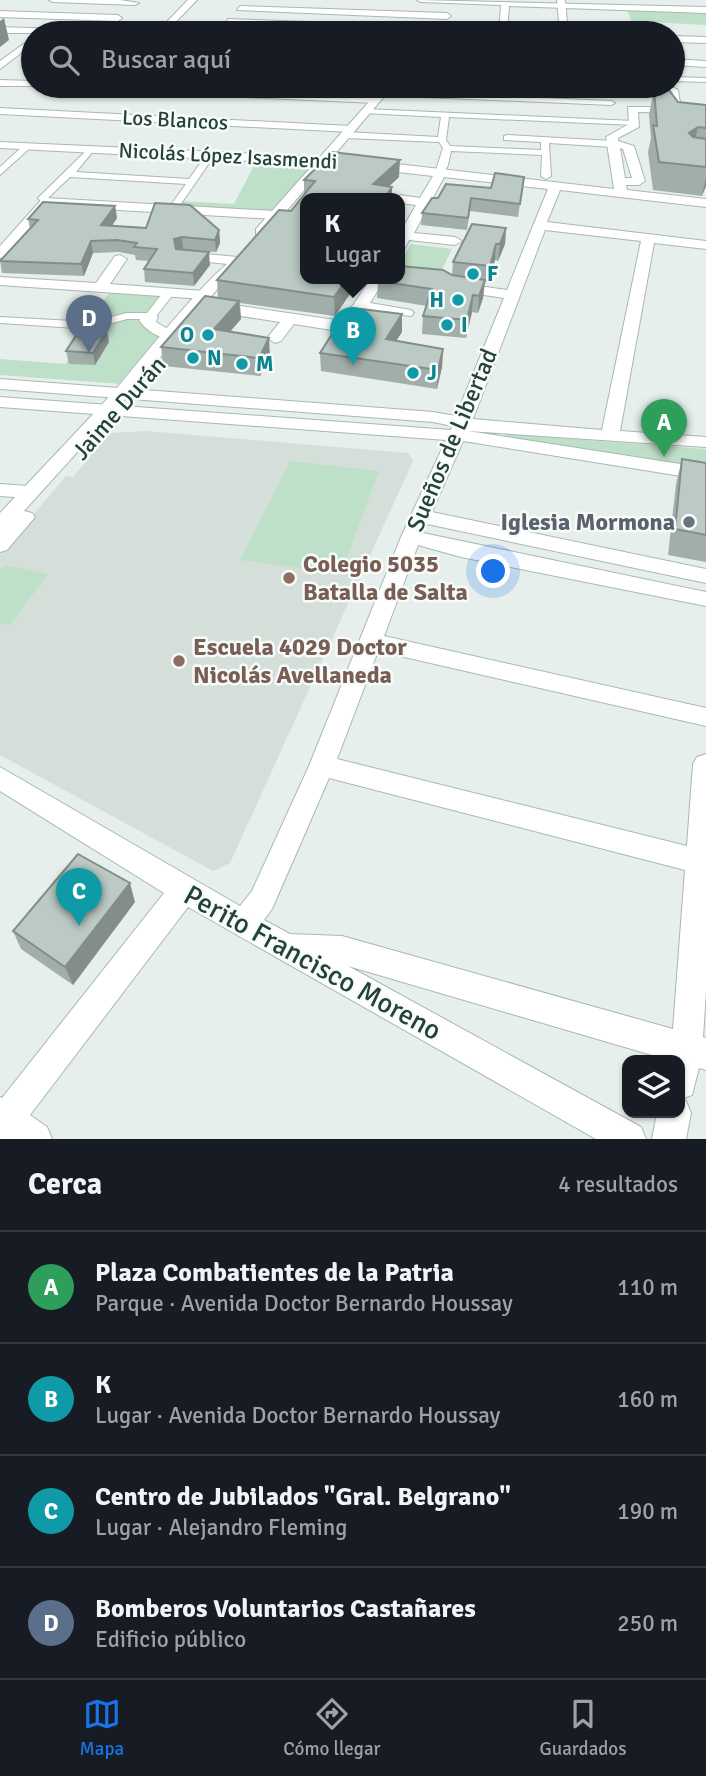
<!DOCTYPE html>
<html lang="es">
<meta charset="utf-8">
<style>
:root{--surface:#171b24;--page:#242831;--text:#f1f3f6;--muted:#9ea1a6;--line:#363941;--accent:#1a73e8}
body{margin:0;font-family:Signika,sans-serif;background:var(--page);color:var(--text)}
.controls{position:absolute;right:21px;bottom:21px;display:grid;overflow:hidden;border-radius:14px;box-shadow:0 2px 5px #0004}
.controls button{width:63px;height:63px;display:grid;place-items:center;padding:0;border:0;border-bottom:2px solid var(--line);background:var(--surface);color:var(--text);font:35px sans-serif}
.you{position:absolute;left:494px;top:572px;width:24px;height:24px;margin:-18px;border:5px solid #fff;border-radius:50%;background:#1a73e8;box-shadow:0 0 0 10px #1a73e833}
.badge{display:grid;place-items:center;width:46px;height:46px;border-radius:50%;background:var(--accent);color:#fff;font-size:23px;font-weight:700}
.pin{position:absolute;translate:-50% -58px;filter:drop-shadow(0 2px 4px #0008)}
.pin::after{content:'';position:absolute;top:37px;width:24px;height:21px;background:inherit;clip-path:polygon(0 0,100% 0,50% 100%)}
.popup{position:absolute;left:300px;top:193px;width:105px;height:91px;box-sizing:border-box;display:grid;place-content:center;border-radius:14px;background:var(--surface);filter:drop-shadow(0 2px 5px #0005);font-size:23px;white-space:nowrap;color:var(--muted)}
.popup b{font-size:26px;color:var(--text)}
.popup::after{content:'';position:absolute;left:50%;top:100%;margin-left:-14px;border:14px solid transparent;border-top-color:var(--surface)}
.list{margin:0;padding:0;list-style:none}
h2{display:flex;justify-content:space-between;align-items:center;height:91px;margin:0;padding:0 28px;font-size:30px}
h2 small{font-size:23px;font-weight:400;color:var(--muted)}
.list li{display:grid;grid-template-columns:46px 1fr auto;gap:21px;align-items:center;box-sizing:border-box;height:112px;padding:0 28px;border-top:2px solid var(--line)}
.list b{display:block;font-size:26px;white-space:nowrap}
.list p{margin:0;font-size:23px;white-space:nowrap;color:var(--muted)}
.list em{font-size:23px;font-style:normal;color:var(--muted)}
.icon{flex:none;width:38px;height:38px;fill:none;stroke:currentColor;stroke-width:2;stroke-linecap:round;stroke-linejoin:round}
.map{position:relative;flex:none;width:706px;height:1139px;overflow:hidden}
.search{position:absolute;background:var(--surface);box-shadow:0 2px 5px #0004;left:21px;right:21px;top:21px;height:77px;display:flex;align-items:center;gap:18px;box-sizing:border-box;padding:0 24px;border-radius:38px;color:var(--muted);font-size:26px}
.sheet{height:539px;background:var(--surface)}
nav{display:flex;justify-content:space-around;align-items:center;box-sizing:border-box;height:98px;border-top:2px solid var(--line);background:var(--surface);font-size:19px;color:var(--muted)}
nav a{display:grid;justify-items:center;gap:4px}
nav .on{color:var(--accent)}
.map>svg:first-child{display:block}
.built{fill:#d4dfda}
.green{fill:#bfe0c8}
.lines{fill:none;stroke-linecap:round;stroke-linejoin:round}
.pedestrian-casing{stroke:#a8b8b2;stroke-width:2}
.minor-casing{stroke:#a8b8b2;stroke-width:2}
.tertiary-casing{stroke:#a8b8b2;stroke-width:2}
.pedestrian{fill:#fff;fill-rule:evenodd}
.minor{fill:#fff;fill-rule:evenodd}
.tertiary{fill:#fff;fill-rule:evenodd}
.wall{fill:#a1aea9}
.shaded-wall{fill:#838d89}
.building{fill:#bbcac4;stroke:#838d89;stroke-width:2}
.culture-dot{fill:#0f9aa8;stroke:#f7fbf9;stroke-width:2.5}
.worship-dot{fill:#6b7280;stroke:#f7fbf9;stroke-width:2.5}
.education-dot{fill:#8d6e63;stroke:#f7fbf9;stroke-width:2.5}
.labels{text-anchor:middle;stroke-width:5;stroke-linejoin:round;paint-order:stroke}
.far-street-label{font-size:21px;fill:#24423a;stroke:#f7fbf9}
.far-culture-label{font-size:21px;font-weight:bold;fill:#0d838f;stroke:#f7fbf9;text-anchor:start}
.street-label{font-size:24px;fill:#24423a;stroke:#f7fbf9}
.worship-label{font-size:24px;font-weight:bold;fill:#5b616d;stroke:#f7fbf9;text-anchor:end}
.education-label{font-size:24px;font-weight:bold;fill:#785e54;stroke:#f7fbf9;text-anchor:start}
.near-street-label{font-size:28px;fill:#24423a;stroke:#f7fbf9}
</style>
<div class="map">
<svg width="706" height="1139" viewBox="0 0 706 1139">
<rect width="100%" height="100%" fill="#e6efeb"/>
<polygon class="built" points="147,431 408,453 413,461 230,863 213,871 0,755 0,554 66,476 73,477 110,433"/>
<g class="green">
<polygon points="626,7 706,10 706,25 631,21"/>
<polygon points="258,158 322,161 276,213 173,209 178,201 234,204"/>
<polygon points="411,244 452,249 436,281 400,276 400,262"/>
<polygon points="111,289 167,292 148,316 170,335 122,384 0,375 0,359 65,364"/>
<polygon points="507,434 706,449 706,472 501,438"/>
<polygon points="290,461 379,471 341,574 240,560"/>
<polygon points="5,565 48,574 10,625 0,623 0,571"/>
</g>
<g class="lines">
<defs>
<g id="pedestrian">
<polygon points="673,77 706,78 706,82 673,81"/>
<polygon points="580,86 674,88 678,90 681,109 677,111 673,109 671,92 584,88"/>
<polygon points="381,91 611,101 615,103 611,105 378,95"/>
<polygon points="366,109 634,121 638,123 634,125 449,117 446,140 450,146 541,150 541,142 504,140 504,136 507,135 612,141 616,144 612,147 549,143 551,176 546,179 541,176 542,155 451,151 448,165 443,175 440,176 435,173 443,148 439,142 346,138 342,135 346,132 438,137 441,117 363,113"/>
<polygon points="24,145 31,147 0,175 0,167"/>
<polygon points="90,147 94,150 76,172 189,179 207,154 214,156 176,211 168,209 186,184 70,177 48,198 49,204 43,204 38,198 40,196"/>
<polygon points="169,289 175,292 154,319 127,319 91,329 0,323 0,317 91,322 127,313 147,313 165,290"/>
</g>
<g id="minor">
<polygon points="49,0 120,0 139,3 135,5 53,2"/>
<polygon points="188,0 197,0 165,33 156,33"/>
<polygon points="417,0 706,7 706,13 509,6 507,33 499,33 501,5 421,2"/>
<polygon points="240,6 447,13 451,16 447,19 237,10"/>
<polygon points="0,11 118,15 122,18 118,21 0,17"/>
<polygon points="228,19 445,27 449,30 445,33 225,24"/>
<polygon points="673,36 706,37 706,43 673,42"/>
<polygon points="33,37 33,44 0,69 0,61"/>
<polygon points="0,80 33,81 33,86 37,86 0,86"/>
<polygon points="60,86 127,86 376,97 381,100 376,103 65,89"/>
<path d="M628 107H706V113L638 112 639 127 618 138V141L634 146 645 181 639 185H626L627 190 706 199V207L560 190 547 222 706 241V249L654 243 620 431 706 437V447L468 431 706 468V480L463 441 432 512 706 569V583L427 524 423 533 706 592V606L461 557 418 545 384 636 706 708V726L378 651 337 759 687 846 693 764 697 757 706 754V992L703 1037 706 1038V1070L699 1068 692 1095 681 1099 686 1101 691 1113 686 1139H652L657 1113H680V1060H669L348 966 641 1127 646 1139H596L188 907 30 1115 47 1127 52 1139H0V1097L2 1098 164 893 0 791V767L240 906 252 891 309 766 401 537 446 440 0 407V397L451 430 452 426 433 422 0 389V379L433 412 456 416 504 298 457 291 450 287 457 283 507 290 548 189 444 177 414 233 455 237 462 241 455 245 409 240 405 248 400 249V233L416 205 400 203V199H394L400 195 420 198 433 176 345 166 0 148V142L345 158 614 189 606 137 629 124ZM620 148 623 149 632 178H625ZM545 230 641 241 602 430 473 419ZM329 778 685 870 673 1029 342 936 290 934 264 920 272 909Z"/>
<polygon points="0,108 351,126 357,129 351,132 0,114"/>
<polygon points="46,198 275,211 281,215 275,219 49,206 5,257 0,258 0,246 42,199"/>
<polygon points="183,252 238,257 245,261 238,265 178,259 178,253"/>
<polygon points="120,255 127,259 110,284 204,291 211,295 204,299 0,285 0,277 96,283 115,256"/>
<polygon points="371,279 385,279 370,303 411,310 414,313 411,316 364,311 352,328 338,331 294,324 281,341 275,343 267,338 280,322 214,312 206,307 214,302 342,321"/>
<path d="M150 312 158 317 156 322 178 335 176 338C162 341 146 331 139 320Z"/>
<polygon points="0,484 29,486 39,492 29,498 0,496"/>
</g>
<g id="tertiary">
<polygon points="557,0 565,0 568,33 560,33"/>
<polygon points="0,27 91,30 95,33 0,33"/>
<polygon points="673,59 706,61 706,67 673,65"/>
<polygon points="383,86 393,86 266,235 256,235 256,229"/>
<path d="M236 259 243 263 241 266 219 287 127 397 24 511 32 513 35 517 7 550 0 552V513C39 471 79 430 117 388 136 366 216 264 236 259Z"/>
</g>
</defs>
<use href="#pedestrian" class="pedestrian-casing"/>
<use href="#minor" class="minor-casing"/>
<use href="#tertiary" class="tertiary-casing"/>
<use href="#pedestrian" class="pedestrian"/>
<use href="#minor" class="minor"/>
<use href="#tertiary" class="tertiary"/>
</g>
<g class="wall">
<polygon points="654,89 678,102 706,105 706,186 702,196 653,190 648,152 651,138 649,115"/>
<polygon points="399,177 389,186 306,199 306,279 360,279 335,316 240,303 241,319 230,332 270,356 260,376 163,366 161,347 218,298 217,280 291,211 304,195 304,180"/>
<polygon points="524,177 518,217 470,211 467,230 421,225 422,213"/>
<polygon points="115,206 117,218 112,226 219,230 220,243 216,252 182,250 210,265 194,286 145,282 144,269 149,261 136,260 135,255 119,252 93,253 84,276 2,273 0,260 30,229 28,219"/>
<polygon points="506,228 505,244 498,261 495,260 489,283 485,282 483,298 478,313 472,312 466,338 422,334 423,316 427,306 377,298 378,281 452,275 453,262"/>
<polygon points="402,314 402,332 396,341 443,349 442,367 437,389 321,371 320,353 347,333"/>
<polygon points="109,342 95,365 69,364 66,351"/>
<polygon points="682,459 706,463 706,562 668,555 676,484"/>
<polygon points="135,902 73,985 21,949 13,931"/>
</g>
<g class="shaded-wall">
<polygon points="4,18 9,40 0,47 0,21"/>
<polygon points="698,127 692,153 689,133"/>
<polygon points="400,160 399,177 376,199 373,184"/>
<polygon points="706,177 706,186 702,196"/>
<polygon points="392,187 392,199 384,199"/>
<polygon points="115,206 117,218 103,238 101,225"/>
<polygon points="506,228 505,244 498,261 500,244"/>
<polygon points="219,230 220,243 216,252 215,240"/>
<polygon points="182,237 183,249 176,251 174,239"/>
<polygon points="91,241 93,253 84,276 81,264"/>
<polygon points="496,244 495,260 489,283 490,266"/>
<polygon points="209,252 210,265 194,286 193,273"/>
<polygon points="347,279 360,279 335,316 334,297"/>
<polygon points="485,280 483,298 478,313 479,296"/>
<polygon points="473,295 472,312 466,338 467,320"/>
<polygon points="239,301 241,319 216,347 214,329"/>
<polygon points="402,314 402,332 385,357 386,339"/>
<polygon points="107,330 109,342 95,365 93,353"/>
<polygon points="269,338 270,356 260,376 259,358"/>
<polygon points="443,349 442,367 437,389 438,370"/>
<polygon points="130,883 135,902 73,985 65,967"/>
</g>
<g class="building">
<polygon points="654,89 669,90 678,102 706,105 706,128 698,127 689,133 693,137 706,139 706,167 659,162 653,125 657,126"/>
<polygon points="332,152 400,160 373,184 392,187 384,199 306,199 306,279 347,279 334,297 217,280 279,210 291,211 315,181 304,180"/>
<polygon points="495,173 524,177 520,204 471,198 468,218 422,213 432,198 438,198 446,184 491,188"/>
<polygon points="43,202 115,206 101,225 146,228 155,203 190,205 219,230 215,240 182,237 174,239 176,249 209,252 193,273 144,269 157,249 134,247 137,243 117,240 91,241 81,264 0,261 38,220 28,219"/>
<polygon points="472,224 506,228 500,244 496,244 490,266 453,262"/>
<polygon points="400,266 443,270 452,275 485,280 479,296 473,295 467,320 423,316 432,289 378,281 378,279 400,279"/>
<polygon points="205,296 239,301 214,329 269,338 259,358 161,347"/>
<polygon points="361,309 402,314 386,339 443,349 438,370 320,353 334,331 347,333"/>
<polygon points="81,328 107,330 93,353 66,351"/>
<polygon points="682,459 706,463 706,535 675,529"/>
<polygon points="78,854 130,883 65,967 13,931"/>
</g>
<g class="culture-dot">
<circle cx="473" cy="274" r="7"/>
<circle cx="458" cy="300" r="7"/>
<circle cx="447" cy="325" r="7"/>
<circle cx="208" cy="335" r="7"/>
<circle cx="193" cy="358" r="7"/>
<circle cx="242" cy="364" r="7"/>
<circle cx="413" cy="373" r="7"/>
</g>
<circle class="worship-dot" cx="689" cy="522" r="7"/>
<g class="education-dot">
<circle cx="289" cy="578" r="7"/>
<circle cx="179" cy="661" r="7"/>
</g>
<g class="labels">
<g class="far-street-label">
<text transform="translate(175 120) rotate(3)" y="7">Los Blancos</text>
<text transform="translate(228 156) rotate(3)" y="7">Nicolás López Isasmendi</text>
</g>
<g class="far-culture-label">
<text x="487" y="281">F</text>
<text x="444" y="307" text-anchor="end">H</text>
<text x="461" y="332">I</text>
<text x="194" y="342" text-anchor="end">O</text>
<text x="207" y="365">N</text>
<text x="256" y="371">M</text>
<text x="427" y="380">J</text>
</g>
<g class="street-label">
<text transform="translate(119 408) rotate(-49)" y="8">Jaime Durán</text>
<text transform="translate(452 440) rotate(-67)" y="8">Sueños de Libertad</text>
</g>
<g class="worship-label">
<text x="675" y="530">Iglesia Mormona</text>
</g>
<g class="education-label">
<text x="303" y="572">Colegio 5035<tspan x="303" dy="28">Batalla de Salta</tspan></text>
<text x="193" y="655">Escuela 4029 Doctor<tspan x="193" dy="28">Nicolás Avellaneda</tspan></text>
</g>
<g class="near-street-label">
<text transform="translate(313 962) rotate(29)" y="10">Perito Francisco Moreno</text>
</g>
</g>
</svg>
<div class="controls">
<button><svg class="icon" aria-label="layers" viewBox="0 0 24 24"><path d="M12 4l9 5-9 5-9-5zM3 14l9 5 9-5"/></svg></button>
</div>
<div class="you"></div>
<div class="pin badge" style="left:664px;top:457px;background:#2e9e5b">A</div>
<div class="pin badge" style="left:353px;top:365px;background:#0f9aa8">B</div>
<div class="popup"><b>K</b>Lugar</div>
<div class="pin badge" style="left:79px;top:926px;background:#0f9aa8">C</div>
<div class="pin badge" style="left:89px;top:353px;background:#5c6f8a">D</div>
<div class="search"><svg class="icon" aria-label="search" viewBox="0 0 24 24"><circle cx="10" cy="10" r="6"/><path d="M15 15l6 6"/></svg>Buscar aquí</div>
</div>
<section class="sheet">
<h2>Cerca<small>4 resultados</small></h2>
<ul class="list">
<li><span class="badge" style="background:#2e9e5b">A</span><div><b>Plaza Combatientes de la Patria</b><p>Parque · Avenida Doctor Bernardo Houssay</p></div><em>110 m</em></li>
<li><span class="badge" style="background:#0f9aa8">B</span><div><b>K</b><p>Lugar · Avenida Doctor Bernardo Houssay</p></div><em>160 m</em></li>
<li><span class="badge" style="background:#0f9aa8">C</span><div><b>Centro de Jubilados &quot;Gral. Belgrano&quot;</b><p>Lugar · Alejandro Fleming</p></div><em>190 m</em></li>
<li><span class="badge" style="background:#5c6f8a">D</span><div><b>Bomberos Voluntarios Castañares</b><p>Edificio público</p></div><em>250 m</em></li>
</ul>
</section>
<nav>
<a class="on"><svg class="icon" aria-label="map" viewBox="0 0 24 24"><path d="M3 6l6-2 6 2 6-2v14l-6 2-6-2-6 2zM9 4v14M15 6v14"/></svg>Mapa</a>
<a><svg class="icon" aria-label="directions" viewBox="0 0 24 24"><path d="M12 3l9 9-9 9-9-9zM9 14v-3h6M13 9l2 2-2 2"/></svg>Cómo llegar</a>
<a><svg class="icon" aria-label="saved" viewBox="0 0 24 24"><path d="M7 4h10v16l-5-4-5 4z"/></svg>Guardados</a>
</nav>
